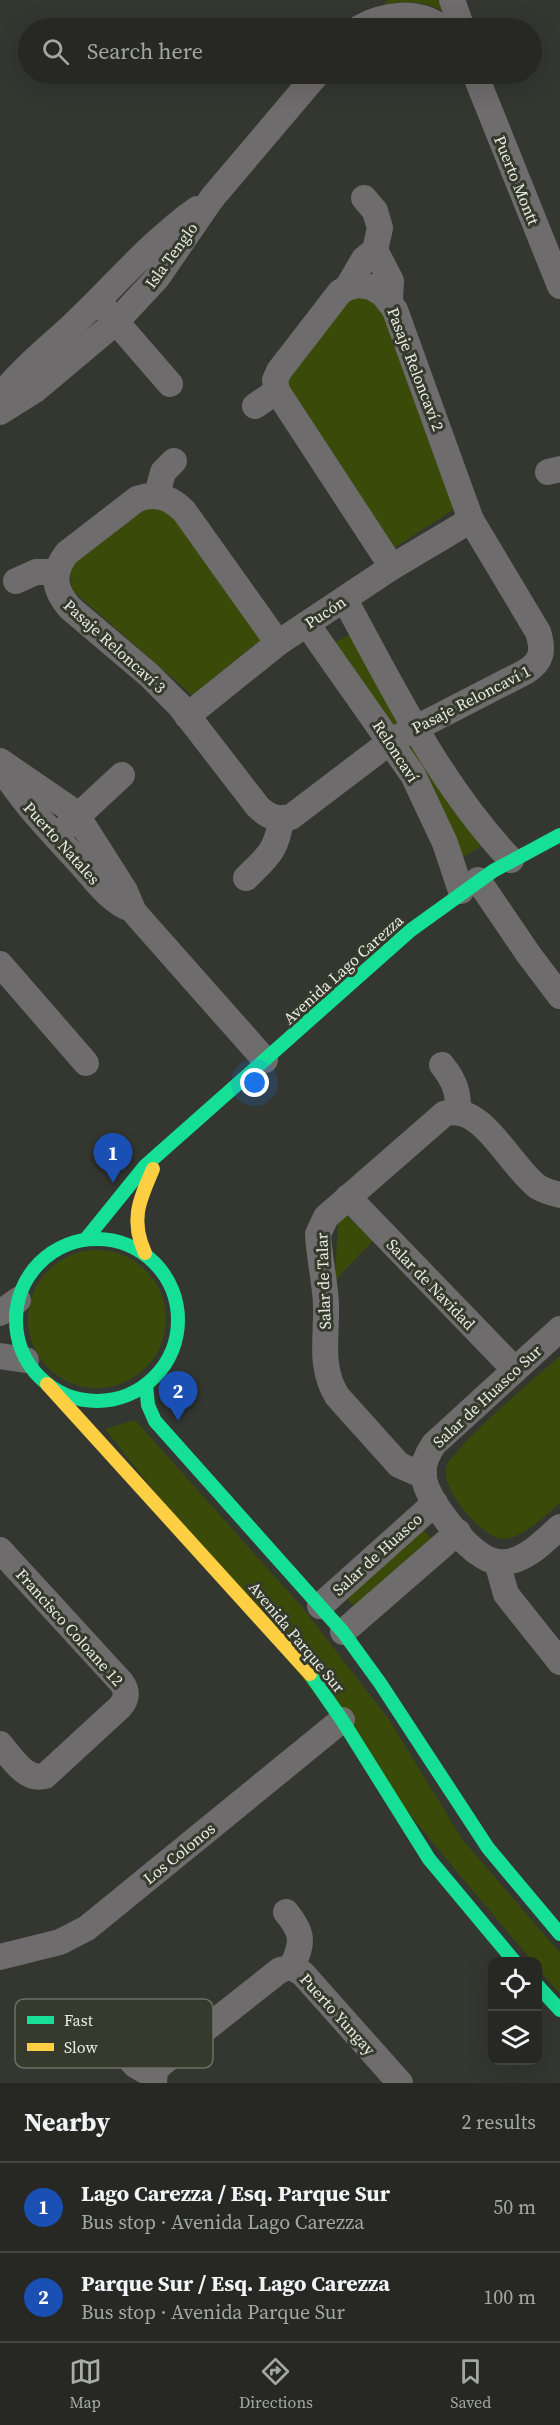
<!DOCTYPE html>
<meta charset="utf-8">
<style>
:root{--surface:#272824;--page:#2f302c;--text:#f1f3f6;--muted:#a4a6a6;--line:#434441;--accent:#aaada6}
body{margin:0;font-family:"Source Serif 4",serif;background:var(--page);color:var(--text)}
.controls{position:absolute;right:18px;bottom:18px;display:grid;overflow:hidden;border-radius:12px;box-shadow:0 6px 24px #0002}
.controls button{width:54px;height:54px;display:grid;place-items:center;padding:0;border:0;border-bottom:2px solid var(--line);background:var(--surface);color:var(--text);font:30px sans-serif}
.you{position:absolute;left:255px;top:1083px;width:21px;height:21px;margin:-15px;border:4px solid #fff;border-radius:50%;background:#1a73e8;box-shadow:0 0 0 9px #1a73e833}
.badge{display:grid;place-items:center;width:39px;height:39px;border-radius:50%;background:var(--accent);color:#fff;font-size:20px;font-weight:700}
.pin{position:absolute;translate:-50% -50px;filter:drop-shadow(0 2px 3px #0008)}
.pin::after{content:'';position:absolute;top:32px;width:21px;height:18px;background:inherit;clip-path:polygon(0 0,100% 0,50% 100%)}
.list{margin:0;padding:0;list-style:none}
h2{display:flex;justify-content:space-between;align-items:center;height:78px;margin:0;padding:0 24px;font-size:26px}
h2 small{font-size:20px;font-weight:400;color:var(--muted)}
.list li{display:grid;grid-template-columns:39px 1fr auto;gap:18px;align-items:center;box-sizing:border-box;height:90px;padding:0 24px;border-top:2px solid var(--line)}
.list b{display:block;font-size:22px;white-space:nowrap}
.list p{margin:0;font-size:20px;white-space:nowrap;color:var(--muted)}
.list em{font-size:20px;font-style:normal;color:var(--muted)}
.icon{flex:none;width:33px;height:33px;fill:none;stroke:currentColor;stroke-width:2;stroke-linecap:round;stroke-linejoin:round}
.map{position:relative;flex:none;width:560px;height:2083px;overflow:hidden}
.search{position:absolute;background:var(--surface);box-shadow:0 6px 24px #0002;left:18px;right:18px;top:18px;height:66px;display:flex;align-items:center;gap:15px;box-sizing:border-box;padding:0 21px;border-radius:33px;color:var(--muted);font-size:22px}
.sheet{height:258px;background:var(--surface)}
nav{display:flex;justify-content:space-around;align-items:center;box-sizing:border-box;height:84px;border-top:2px solid var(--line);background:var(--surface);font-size:16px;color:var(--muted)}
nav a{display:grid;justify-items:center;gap:3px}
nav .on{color:var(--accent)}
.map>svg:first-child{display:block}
.green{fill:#3a4b09}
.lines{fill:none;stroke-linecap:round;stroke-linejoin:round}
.street{stroke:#6e6c6c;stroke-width:26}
.fast{stroke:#16e098;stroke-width:14}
.slow{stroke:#ffcf43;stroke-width:14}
.labels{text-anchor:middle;stroke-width:6;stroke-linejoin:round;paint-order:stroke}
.street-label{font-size:16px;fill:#eaede5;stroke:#353a2c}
.key{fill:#353a2c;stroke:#6b7064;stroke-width:1.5}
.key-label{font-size:16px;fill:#eaede5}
</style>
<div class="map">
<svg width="560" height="2083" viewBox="0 0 560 2083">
<rect width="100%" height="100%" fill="#343630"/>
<g class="green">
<path d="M388 0H446L443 11C424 1 405 1 384 4Z"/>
<polygon points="360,294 383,305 453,507 451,511 394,548 282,391 282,375 338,305"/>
<path d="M150 507H162L174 516 262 639 192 695 73 591C69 577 69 569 78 558L140 511Z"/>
<polygon points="352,633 402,722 395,726 333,644"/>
<polygon points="411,744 483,845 460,859 408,747"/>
<polygon points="346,1215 373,1241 335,1280 338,1222"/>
<circle cx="97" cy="1319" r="69"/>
<path d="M560 1356V1503C547 1514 522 1539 503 1539 483 1539 441 1489 446 1468 452 1447 539 1375 560 1356Z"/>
<polygon points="135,1420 303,1608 390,1721 462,1839 560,1953 560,1994 538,1969 538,1962 532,1961 432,1842 105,1429"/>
<polygon points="422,1528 432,1539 355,1608 345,1596"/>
</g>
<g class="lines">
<g class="street">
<polyline points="452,0 462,28"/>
<path d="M359 28C384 14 418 9 442 28"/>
<polyline points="475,74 560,286"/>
<polyline points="375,250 391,281 390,300"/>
<polyline points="347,288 364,259 375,250 380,228 375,211 364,198"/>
<polyline points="105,309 170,384"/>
<path d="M0 397C21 369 50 347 76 322 116 284 152 241 197 209"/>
<polyline points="255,406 277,391"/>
<polyline points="0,412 35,390 116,322 157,278 212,198 317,74"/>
<polyline points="548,472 560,469"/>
<polyline points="157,495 163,472 174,461"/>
<polyline points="16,581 36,572 57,572"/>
<path d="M345 600C394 690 440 785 511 860"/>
<polyline points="307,624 413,775 445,843 461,891"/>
<path d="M278 643 184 511C170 497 156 492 137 499L67 553C51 573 54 590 70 608L149 675 180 706 258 807C269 817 276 820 291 817L391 741 525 672C542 662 544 651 538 632L471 520 395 310 383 294 371 287 358 285 347 288 340 292 279 371 275 380 277 391 392 567"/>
<polyline points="187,716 278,643 392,567 471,520"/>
<polyline points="0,761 70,809 78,817 125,891 134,912 265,1060"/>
<path d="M0 766C22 802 51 831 79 862 93 877 107 898 126 907"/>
<polyline points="65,828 122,775"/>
<path d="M246 878C267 857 277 851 281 819"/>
<polyline points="478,880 529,955 560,996"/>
<polyline points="0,964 86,1063"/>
<path d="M442 1065C454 1080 459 1092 458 1112"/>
<polyline points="348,1197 515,1370"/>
<polyline points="0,1313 18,1300"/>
<path d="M560 1329 434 1444C427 1454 422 1466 424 1478 427 1500 463 1544 481 1555 488 1560 498 1563 507 1562 528 1559 545 1540 560 1527"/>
<polyline points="0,1356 26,1360"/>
<path d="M424 1473 415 1472 399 1465 337 1396C319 1367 327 1337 326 1304 325 1281 319 1257 318 1234L326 1217 444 1114C481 1100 511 1168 538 1187 545 1191 552 1193 560 1195"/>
<path d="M0 1550 121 1682C128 1691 127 1699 120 1707L45 1776C25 1781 12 1758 0 1744"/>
<polyline points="497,1562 506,1594 560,1662"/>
<polyline points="320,1606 435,1503"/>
<polyline points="343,1632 458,1532"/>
<path d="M286 1912C304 1934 303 1942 292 1967"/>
<polyline points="0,1957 60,1942 87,1928 342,1720"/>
<polyline points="292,1967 303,1974 400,2083"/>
<polyline points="114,2041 135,2065 154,2076"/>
<polyline points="154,2083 155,2071 161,2064 280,1970 292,1967"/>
</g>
<g class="fast">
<circle cx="97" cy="1320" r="81"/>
<polyline points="86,1239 145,1166 411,930 493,871 560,835"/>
<polyline points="146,1385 148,1405 155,1421 343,1632 380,1683 488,1848 560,1934"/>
<polyline points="310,1674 342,1720 429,1859 515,1962"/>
<polyline points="538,1986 560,2010"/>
</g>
<g class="slow">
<path d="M145 1253C130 1220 139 1201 153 1169"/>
<polyline points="47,1384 310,1674"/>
</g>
</g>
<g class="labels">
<g class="street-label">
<text transform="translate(517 180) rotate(68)" y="6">Puerto Montt</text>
<text transform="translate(171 255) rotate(-54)" y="6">Isla Tenglo</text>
<text transform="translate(416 369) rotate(69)" y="6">Pasaje Reloncaví 2</text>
<text transform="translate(325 612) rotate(-33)" y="6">Pucón</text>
<text transform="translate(115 646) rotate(42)" y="6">Pasaje Reloncaví 3</text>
<text transform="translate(471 699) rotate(-27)" y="6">Pasaje Reloncaví 1</text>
<text transform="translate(396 751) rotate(57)" y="6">Reloncaví</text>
<text transform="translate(62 843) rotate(48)" y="6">Puerto Natales</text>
<text transform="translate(343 969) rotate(-42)" y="6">Avenida Lago Carezza</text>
<text transform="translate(323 1281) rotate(-92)" y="6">Salar de Talar</text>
<text transform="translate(431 1284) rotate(46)" y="6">Salar de Navidad</text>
<text transform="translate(487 1396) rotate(-43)" y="6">Salar de Huasco Sur</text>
<text transform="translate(377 1554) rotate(-42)" y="6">Salar de Huasco</text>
<text transform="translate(70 1627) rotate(48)" y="6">Francisco Coloane 12</text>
<text transform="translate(297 1637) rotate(50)" y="6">Avenida Parque Sur</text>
<text transform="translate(179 1853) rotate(-39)" y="6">Los Colonos</text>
<text transform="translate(338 2014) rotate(48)" y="6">Puerto Yungay</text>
</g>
</g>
<rect x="15" y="1999" width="198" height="69" rx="9" class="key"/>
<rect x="27" y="2016" width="27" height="8" fill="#16e098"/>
<rect x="27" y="2043" width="27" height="8" fill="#ffcf43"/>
<g class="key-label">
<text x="64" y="2026">Fast</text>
<text x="64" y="2053">Slow</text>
</g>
</svg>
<div class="controls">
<button><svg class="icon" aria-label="locate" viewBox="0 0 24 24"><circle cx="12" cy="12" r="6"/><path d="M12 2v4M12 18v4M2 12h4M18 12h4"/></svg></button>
<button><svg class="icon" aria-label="layers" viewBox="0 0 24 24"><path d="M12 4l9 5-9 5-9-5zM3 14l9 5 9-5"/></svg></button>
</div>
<div class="you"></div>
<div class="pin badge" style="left:113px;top:1183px;background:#1a4fb4">1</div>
<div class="pin badge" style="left:178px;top:1421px;background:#1a4fb4">2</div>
<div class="search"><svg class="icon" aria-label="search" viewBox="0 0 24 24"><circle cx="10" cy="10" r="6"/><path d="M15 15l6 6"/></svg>Search here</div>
</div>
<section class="sheet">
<h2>Nearby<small>2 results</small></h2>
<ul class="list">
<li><span class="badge" style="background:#1a4fb4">1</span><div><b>Lago Carezza / Esq. Parque Sur</b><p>Bus stop · Avenida Lago Carezza</p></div><em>50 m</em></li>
<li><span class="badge" style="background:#1a4fb4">2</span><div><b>Parque Sur / Esq. Lago Carezza</b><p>Bus stop · Avenida Parque Sur</p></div><em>100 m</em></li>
</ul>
</section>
<nav>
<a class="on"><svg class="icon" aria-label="map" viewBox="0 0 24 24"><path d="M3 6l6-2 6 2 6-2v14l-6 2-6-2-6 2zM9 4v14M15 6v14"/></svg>Map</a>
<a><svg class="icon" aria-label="directions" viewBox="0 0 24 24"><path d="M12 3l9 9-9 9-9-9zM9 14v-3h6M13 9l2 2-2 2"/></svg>Directions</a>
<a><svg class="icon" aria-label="saved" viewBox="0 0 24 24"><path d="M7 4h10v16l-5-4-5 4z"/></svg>Saved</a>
</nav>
